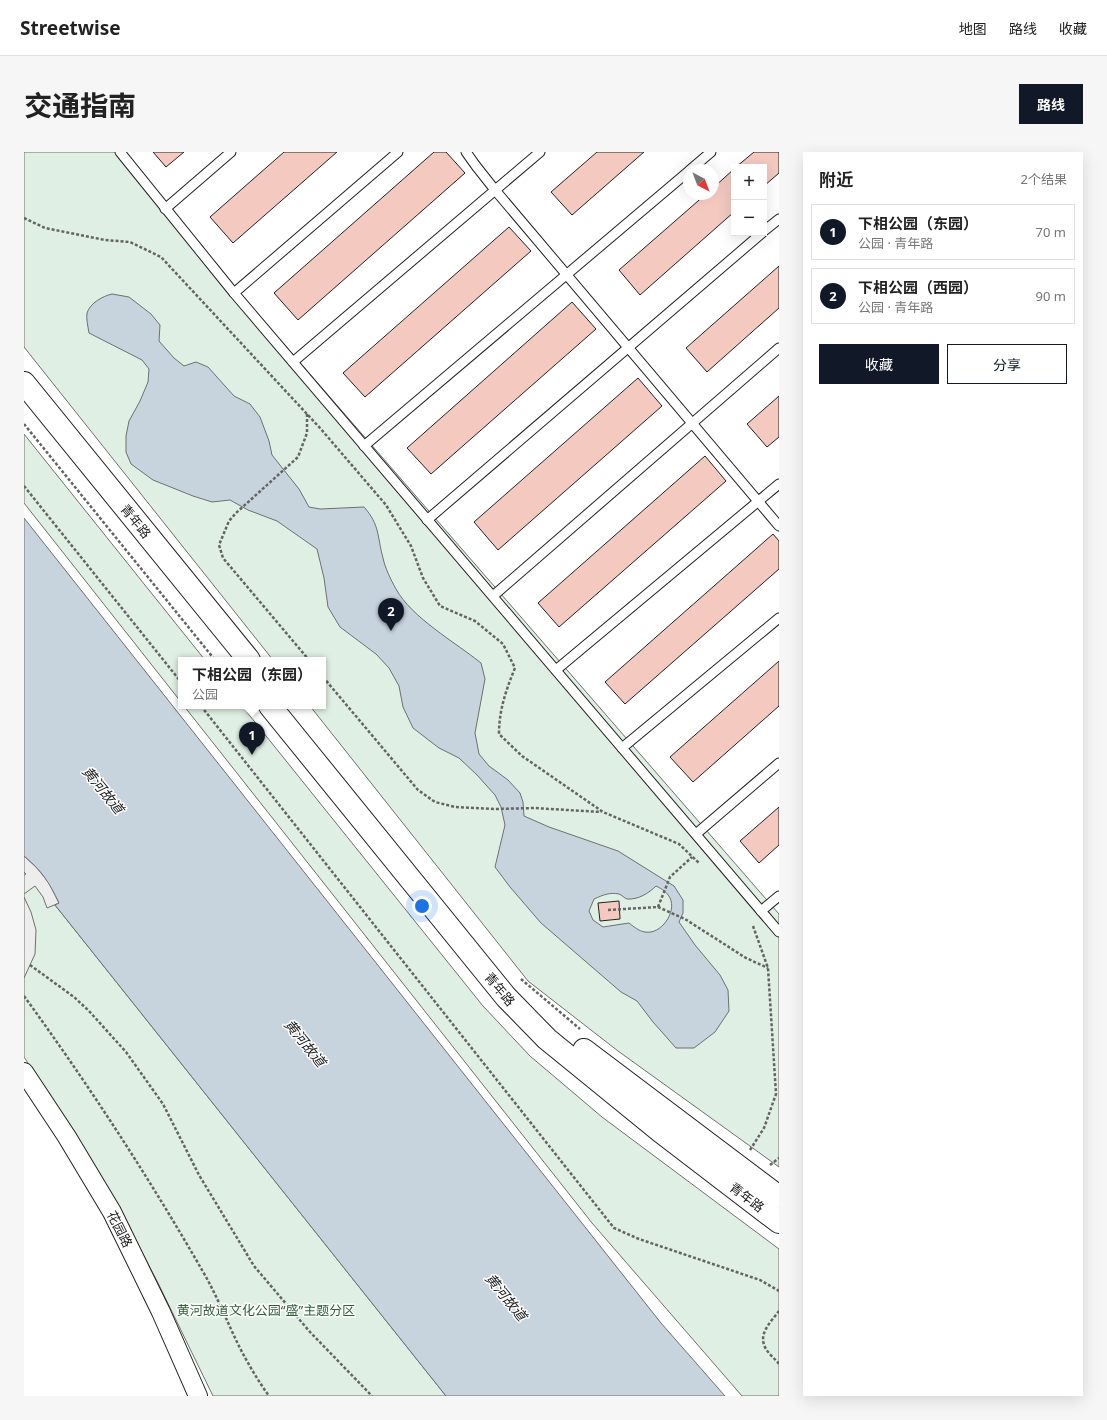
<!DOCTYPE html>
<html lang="zh">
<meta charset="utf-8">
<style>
:root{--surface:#fff;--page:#f6f6f6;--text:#222;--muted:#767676;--line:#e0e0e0;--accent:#111827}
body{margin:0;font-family:"Noto Sans","Noto Sans SC",sans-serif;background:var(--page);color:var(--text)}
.controls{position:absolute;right:12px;top:12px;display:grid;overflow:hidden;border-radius:0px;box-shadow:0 4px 16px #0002}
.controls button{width:36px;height:36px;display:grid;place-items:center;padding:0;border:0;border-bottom:1px solid var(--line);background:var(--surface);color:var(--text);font:20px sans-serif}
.compass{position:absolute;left:659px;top:12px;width:36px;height:36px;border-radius:50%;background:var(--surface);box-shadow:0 4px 16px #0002;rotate:138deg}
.you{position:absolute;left:398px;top:754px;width:14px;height:14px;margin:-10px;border:3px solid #fff;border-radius:50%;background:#1a73e8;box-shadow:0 0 0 6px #1a73e833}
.badge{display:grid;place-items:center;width:26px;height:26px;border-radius:50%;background:var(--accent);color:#fff;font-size:13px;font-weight:700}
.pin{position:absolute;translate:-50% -33px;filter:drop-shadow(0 1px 2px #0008)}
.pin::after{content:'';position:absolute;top:21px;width:14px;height:12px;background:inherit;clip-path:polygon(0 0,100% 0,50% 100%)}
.popup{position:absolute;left:154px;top:505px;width:148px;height:52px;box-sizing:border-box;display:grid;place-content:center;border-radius:0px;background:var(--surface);filter:drop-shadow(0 1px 3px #0005);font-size:13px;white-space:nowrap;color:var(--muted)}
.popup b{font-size:15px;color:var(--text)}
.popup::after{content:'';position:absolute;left:50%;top:100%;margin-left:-8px;border:8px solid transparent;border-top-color:var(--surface)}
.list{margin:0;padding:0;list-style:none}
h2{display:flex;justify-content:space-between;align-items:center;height:52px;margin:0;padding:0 16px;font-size:17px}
h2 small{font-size:13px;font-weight:400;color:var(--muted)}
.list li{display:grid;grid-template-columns:26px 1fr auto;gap:12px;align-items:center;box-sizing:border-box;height:56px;margin:0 8px 8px;padding:0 8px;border:1px solid var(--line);border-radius:0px}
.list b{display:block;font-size:15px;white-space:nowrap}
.list p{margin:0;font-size:13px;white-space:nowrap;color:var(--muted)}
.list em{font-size:13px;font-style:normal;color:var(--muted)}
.actions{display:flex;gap:8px;padding:12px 16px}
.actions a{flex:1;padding:9px 0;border:1px solid var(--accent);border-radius:0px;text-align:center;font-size:14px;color:var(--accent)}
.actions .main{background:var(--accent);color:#fff}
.map{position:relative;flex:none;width:755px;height:1244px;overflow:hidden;border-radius:0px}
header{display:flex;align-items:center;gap:24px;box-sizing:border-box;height:56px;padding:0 20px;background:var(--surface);border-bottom:1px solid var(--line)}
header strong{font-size:19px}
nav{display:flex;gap:22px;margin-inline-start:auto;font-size:14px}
.intro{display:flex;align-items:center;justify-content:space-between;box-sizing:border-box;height:96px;padding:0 24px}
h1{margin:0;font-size:28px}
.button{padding:10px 18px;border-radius:0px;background:var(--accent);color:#fff;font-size:14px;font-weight:700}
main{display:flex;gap:24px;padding:0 24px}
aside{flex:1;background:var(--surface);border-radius:0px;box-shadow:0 4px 16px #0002}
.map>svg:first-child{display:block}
.green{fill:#e0efe3;stroke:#6f6f6f}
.parking{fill:#ededed;stroke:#6f6f6f}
.water{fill:#c7d3dd;stroke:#6f6f6f;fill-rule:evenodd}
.building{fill:#f3c9c0;stroke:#222}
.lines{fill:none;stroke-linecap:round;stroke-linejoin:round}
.service-casing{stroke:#222;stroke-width:11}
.minor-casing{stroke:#222;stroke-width:20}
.tertiary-casing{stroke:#222;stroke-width:24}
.path{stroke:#646464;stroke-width:2.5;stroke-dasharray:3 2;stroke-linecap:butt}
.service{stroke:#fff;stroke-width:9}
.minor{stroke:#fff;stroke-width:18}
.tertiary{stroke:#fff;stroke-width:22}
.labels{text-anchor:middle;stroke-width:3;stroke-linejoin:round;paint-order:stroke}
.street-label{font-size:13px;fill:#222;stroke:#fff}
.park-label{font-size:13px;fill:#2f5e38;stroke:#fff}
.water-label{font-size:14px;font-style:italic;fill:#222;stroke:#fff}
</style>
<header>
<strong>Streetwise</strong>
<nav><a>地图</a><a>路线</a><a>收藏</a></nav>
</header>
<div class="intro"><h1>交通指南</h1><a class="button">路线</a></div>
<main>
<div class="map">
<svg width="755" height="1244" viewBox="0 0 755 1244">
<rect width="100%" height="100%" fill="#fff"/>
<g class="green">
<polygon points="0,0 93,0 755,762 755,1015 594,899 504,829 286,554 299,554 299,508 249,508 0,195"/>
<polygon points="0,282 181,508 157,508 157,550 0,351"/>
<polygon points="160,554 218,554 459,854 506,904 578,965 755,1097 755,1244 718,1244 568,1071"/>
<polygon points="0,704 31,753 422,1244 189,1244 134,1131 96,1058 61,998 0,905"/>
</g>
<g class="parking">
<polygon points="0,704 13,716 25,731 35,751 23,756 19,745 11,734 0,742 0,723 2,722 0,720"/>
<polygon points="0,745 7,760 12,778 11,802 0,826"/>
</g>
<g class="water">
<path d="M88 142 105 145 127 162 136 173 135 189 150 206 160 214 172 210 184 215 210 244 226 252 236 265 245 289 248 303 275 337 285 355 296 357 340 355C356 373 353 384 359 406 361 416 367 428 372 437 388 466 431 490 457 511L461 527 451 581 455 602 465 614 484 628 496 641 499 650 500 664 525 675 594 699 650 734 659 748V761L655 770 671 793 696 823 704 838 705 859 691 880 670 896H652L629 870 613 849 597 840 517 771 486 735 471 715 481 673 477 655 471 643 453 623 435 606 415 596 389 576 379 555 375 534 365 516 352 502 316 475 304 455 300 426 293 397 253 369 224 358 206 348 188 350 169 344 129 328 107 312 102 300V284L105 269 116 249 124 230 125 217 118 208 65 181C64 175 62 166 63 161 66 151 79 144 88 142ZM632 734C638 737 643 740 646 746 653 760 637 783 621 780 615 779 610 775 605 771L579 775 569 768 565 759 570 747C579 743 586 740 595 742 598 743 600 746 603 747 614 748 625 741 632 734Z"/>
<path d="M0 366 637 1171 701 1244H422L31 753 35 751C25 730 18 719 0 704Z"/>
</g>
<g class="building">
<polygon points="129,0 160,0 142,15"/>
<polygon points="260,0 313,0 209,91 186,65"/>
<polygon points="410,0 422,0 441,21 274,168 250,141"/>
<polygon points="573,0 620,0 548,63 527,40"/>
<polygon points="730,0 755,0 755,21 740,34 740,15 712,15"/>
<polygon points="710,17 710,60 616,143 595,118 682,42 689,42 689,36"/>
<polygon points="485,75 507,99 341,245 319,221"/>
<polygon points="755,114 755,156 683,220 662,196"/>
<polygon points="548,150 572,177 407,322 383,296"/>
<polygon points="614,226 638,254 474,398 450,370"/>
<polygon points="755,244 755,285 743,295 723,272"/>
<polygon points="681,304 702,329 535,475 514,451"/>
<polygon points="749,382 755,389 755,417 601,552 581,530"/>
<polygon points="755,509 755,554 669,630 646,605"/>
<polygon points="755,655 755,693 735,711 716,689"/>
<polygon points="595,749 596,767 576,769 574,751"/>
</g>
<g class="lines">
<defs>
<g id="service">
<polyline points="96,0 210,141 755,780"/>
<polyline points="442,0 452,14 471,38 755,374"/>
<polyline points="666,18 687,0"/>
<polyline points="141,57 207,0"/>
<polyline points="740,79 755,67"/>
<polyline points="210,141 374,0"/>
<polyline points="269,210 516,0"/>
<polyline points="340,294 665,19"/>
<polyline points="403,368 738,81"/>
<polyline points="469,444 755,196"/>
<polyline points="532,518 755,332"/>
<polyline points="598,596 755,466"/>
<polyline points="672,682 755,611"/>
<polyline points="737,759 755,744"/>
</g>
<polyline id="minor" points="0,920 43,985 88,1060 137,1160 174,1244"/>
<g id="tertiary">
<polyline points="0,231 225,508"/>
<polyline points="246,554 482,845 523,887 636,979 755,1070"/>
<polyline points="560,898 755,1045"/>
</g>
</defs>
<use href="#service" class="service-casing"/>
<use href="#minor" class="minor-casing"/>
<use href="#tertiary" class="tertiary-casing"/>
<g class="path">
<path d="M0 66 21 76 81 88 106 90 137 105 296 276 362 353 387 394 399 426 416 454 451 469 479 492 491 516C482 538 475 558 475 582L498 604 579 660 655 692 675 711"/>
<polyline points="283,262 283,281 274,305 212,361 205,369 195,393 199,406 285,508"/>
<polyline points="0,272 191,508"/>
<polyline points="0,334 157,530"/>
<polyline points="299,525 394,638 411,650 431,655 470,657 510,656 577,660"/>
<polyline points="177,554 590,1076 615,1087 736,1128 755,1139"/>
<polyline points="634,755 646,725 668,705"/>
<polyline points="584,758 634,755 661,767 722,806 744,816"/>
<polyline points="6,813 50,845 65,859 102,900 139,952 175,1023 230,1114 286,1180 348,1244"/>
<polyline points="497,827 556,877"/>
<path d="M0 844C64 932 124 1024 178 1118 194 1145 204 1173 218 1200 226 1215 235 1230 245 1244"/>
<polyline points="726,998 740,976 752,942 744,816 729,774"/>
<polyline points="746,1013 755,1006"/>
<path d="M755 1159C747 1170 733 1182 742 1197 745 1202 751 1207 755 1212"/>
</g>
<use href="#service" class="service"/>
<use href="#minor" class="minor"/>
<use href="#tertiary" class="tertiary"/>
</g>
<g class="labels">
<g class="street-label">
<text transform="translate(112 369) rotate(51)" y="5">青年路</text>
<text transform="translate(476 837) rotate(50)" y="5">青年路</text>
<text transform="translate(723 1045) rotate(37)" y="5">青年路</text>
<text transform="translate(96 1077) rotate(63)" y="5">花园路</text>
</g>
<g class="park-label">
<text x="242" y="1163">黄河故道文化公园“盛”主题分区</text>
</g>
<g class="water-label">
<text transform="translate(79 638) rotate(51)" y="5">黄河故道</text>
<text transform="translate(281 891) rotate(51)" y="5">黄河故道</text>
<text transform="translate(482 1145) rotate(51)" y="5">黄河故道</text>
</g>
</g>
</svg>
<div class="controls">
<button>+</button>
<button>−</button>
</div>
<svg class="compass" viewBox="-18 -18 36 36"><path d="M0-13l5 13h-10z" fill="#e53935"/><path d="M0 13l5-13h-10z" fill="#767676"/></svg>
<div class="you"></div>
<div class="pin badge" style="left:228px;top:603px">1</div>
<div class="popup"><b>下相公园（东园）</b>公园</div>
<div class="pin badge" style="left:367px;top:479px">2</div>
</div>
<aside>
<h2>附近<small>2个结果</small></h2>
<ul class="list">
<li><span class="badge">1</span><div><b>下相公园（东园）</b><p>公园 · 青年路</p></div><em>70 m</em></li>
<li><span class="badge">2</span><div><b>下相公园（西园）</b><p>公园 · 青年路</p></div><em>90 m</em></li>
</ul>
<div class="actions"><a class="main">收藏</a><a>分享</a></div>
</aside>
</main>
